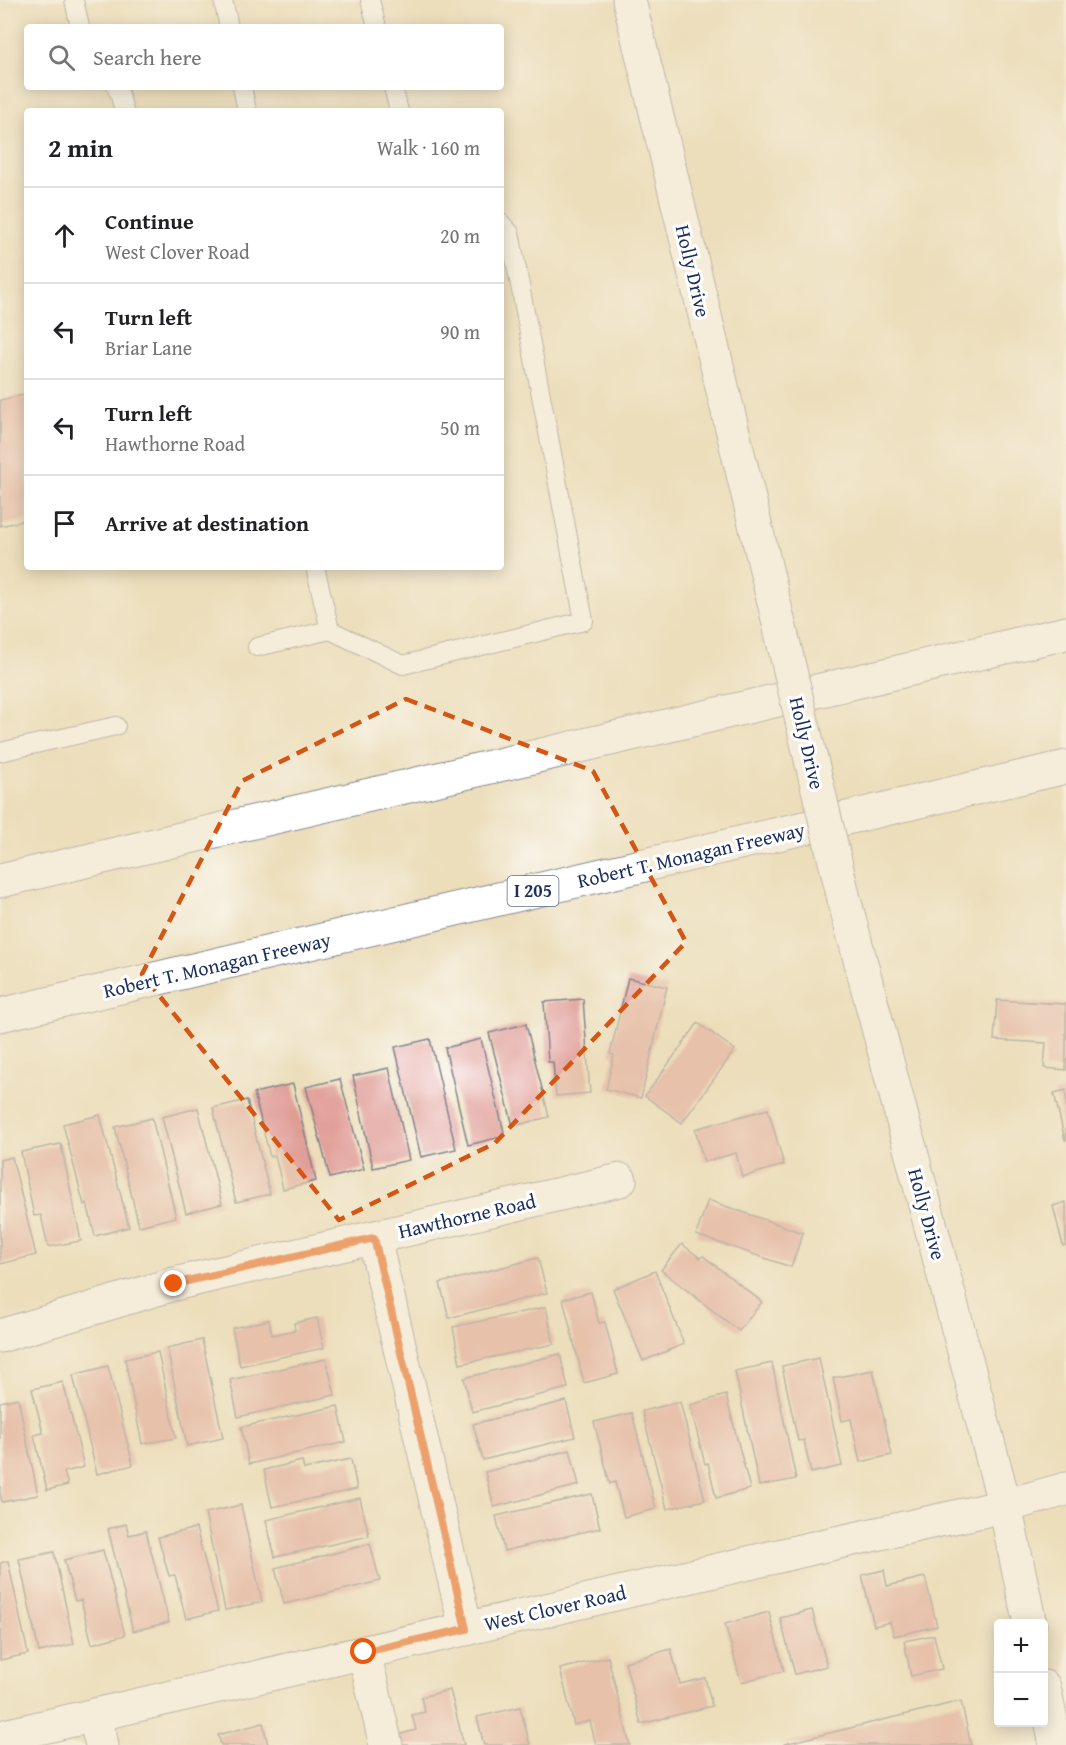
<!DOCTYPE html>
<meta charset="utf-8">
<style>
:root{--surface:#fff;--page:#f2f2f2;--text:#202124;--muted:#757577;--line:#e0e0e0}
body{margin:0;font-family:"Gentium Book Plus",serif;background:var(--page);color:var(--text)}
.controls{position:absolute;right:18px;bottom:18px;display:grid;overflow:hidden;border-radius:6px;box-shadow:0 3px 15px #0003}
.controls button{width:54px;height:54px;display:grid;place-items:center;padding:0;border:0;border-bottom:2px solid var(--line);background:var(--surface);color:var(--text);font:30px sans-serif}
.stop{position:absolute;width:18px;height:18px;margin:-14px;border:4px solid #ea580c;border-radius:50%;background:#fff}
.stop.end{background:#ea580c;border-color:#fff;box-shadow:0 2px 6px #0008}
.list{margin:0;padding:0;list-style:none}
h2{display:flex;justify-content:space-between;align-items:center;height:78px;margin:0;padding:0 24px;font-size:26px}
h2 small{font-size:20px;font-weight:400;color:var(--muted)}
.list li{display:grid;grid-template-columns:39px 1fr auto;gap:18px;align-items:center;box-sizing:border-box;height:96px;padding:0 24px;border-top:2px solid var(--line)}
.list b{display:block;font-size:22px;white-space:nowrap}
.list p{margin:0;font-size:20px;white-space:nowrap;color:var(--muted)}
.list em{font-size:20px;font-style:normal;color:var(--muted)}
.icon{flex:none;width:33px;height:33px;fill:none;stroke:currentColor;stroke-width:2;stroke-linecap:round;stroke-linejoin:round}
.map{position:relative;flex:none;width:1066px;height:1745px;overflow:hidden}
.search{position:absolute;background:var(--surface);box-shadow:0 3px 15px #0003;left:24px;top:24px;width:480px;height:66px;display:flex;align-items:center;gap:15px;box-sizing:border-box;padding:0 21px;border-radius:6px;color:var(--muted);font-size:22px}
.panel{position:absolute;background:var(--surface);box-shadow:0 3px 15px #0003;left:24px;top:108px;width:480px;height:462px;border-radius:6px}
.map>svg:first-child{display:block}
.building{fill:#e09d96}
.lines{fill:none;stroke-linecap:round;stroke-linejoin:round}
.lane-casing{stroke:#84868c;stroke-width:20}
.street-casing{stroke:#84868c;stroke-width:35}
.secondary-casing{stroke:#84868c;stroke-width:35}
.highway-casing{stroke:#84868c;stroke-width:35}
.lane{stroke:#fff;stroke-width:18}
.street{stroke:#fff;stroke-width:33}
.secondary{stroke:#fff;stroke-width:33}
.highway{stroke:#fff;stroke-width:33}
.secondary-bridge-casing{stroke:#84868c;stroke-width:35;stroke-linecap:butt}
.secondary-bridge{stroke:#fff;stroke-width:33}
.route{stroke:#ea580c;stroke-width:8}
.marked{fill:none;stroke:#d45514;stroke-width:4.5;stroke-dasharray:12 8;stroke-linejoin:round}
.labels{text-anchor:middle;stroke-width:6;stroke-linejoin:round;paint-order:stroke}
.shield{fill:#fff;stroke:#5f6d8e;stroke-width:1.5}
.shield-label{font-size:18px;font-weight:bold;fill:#1b2f5e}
.street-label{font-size:20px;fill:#1b2f5e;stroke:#fff}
</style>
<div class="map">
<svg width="1066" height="1745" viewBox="0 0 1066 1745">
<rect width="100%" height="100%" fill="#fff"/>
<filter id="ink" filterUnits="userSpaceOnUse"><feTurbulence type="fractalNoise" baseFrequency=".0167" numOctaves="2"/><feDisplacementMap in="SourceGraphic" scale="12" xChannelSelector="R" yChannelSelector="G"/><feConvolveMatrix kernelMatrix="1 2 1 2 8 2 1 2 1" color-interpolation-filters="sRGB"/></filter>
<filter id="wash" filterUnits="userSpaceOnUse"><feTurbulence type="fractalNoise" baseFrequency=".008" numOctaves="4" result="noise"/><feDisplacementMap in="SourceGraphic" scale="24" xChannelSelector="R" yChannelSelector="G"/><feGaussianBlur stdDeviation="1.35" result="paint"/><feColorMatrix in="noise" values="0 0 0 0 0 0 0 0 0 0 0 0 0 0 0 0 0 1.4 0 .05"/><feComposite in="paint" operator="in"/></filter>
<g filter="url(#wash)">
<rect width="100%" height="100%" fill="#ecdebb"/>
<g id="blocks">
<g class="building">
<polygon points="27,394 27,520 0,526 0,400"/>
<polygon points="628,978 667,987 641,1098 606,1089 614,1055 610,1054"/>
<polygon points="583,999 590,1093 556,1096 553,1062 548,1062 544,1002"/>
<polygon points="997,1000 1066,1004 1066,1070 1044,1068 1046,1043 994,1040"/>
<polygon points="698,1023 735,1050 682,1123 645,1096"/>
<polygon points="526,1024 549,1117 513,1126 489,1033"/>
<polygon points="430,1039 456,1149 421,1157 395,1047"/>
<polygon points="481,1039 505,1136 468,1145 445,1048"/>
<polygon points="389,1068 409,1160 373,1168 353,1076"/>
<polygon points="340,1079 364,1169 330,1178 306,1087"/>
<polygon points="293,1084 316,1181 283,1189 275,1155 270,1157 254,1093"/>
<polygon points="1066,1090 1066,1140 1065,1140 1054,1093"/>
<polygon points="247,1100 270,1194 236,1202 213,1108"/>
<polygon points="198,1108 222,1204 186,1213 162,1117"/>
<polygon points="768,1109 784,1165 742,1177 736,1153 704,1162 695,1129"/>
<polygon points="100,1115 129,1227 95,1236 87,1203 84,1205 63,1124"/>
<polygon points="152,1118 176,1217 139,1226 115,1127"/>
<polygon points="61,1144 81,1241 48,1247 41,1215 34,1216 21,1152"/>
<polygon points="12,1157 36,1255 0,1264 0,1160"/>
<polygon points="708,1200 803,1233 791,1267 696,1235"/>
<polygon points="1066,1202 1066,1245 1063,1246 1053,1206"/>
<polygon points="682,1244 700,1258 703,1256 762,1302 739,1331 661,1270"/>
<polygon points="538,1258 547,1293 449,1318 440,1283"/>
<polygon points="655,1271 684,1344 643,1361 613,1289"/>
<polygon points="591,1292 599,1323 605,1322 618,1374 584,1383 563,1299"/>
<polygon points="546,1307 554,1344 460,1364 453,1327"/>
<polygon points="317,1318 324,1348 240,1366 232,1328 269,1320 272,1335 295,1330 294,1323"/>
<polygon points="202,1340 223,1438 187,1446 167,1348"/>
<polygon points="158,1352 176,1438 142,1444 125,1359"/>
<polygon points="560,1354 568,1388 472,1412 464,1378"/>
<polygon points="819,1358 842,1466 811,1473 804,1440 798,1441 782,1366"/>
<polygon points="326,1359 335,1395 238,1417 230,1380"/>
<polygon points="772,1363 796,1479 759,1486 735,1371"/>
<polygon points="108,1366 133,1465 97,1474 73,1375"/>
<polygon points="873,1370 892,1455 860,1462 851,1419 842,1421 833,1378"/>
<polygon points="63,1382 84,1467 64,1472 68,1485 47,1490 34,1435 43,1433 32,1389"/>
<polygon points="726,1395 750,1489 716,1498 708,1463 705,1464 690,1405"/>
<polygon points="18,1398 38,1495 2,1502 0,1493 0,1402"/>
<polygon points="566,1401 575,1437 483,1460 473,1424"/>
<polygon points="680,1402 705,1500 667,1509 642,1411"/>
<polygon points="338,1406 346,1442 249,1464 241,1427"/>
<polygon points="632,1413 656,1509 624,1517 615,1482 610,1484 594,1422"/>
<polygon points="570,1450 579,1485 494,1507 485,1472"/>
<polygon points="351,1459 357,1489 272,1507 264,1470 302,1461 304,1469"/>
<polygon points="592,1494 600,1528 504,1551 496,1516"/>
<polygon points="360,1498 369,1536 275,1557 266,1520"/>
<polygon points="241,1505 262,1602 225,1610 205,1513"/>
<polygon points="126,1524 129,1535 146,1531 169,1622 133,1631 108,1529"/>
<polygon points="196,1528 218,1611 186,1619 175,1575 169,1576 158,1537"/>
<polygon points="370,1544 380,1581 284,1604 275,1568"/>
<polygon points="103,1550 125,1635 92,1644 81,1600 75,1601 64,1560"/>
<polygon points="54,1552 74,1644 39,1652 19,1559"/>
<polygon points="8,1561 28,1654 0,1660 0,1563"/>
<polygon points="884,1570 887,1586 925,1577 937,1626 894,1636 890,1622 874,1626 862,1575"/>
<polygon points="812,1610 827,1666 795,1674 780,1618"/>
<polygon points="769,1612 784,1671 741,1682 725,1624"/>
<polygon points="934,1635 942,1669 911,1676 904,1641"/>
<polygon points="671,1649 680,1684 705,1678 712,1706 641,1724 625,1662"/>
<polygon points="608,1657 630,1745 596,1745 590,1721 574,1725 560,1669"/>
<polygon points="450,1690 464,1745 392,1745 390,1737 416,1730 412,1715 425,1712 421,1697"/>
<polygon points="961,1701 971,1745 784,1745 784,1744"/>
<polygon points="520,1707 530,1745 484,1745 477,1717"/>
<polygon points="263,1723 268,1745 221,1745 218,1735"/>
</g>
</g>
</g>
<g filter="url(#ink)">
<use href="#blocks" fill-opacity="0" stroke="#84868c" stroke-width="1.5"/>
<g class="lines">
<defs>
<g id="lane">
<polyline points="74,0 80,27"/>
<polyline points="223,0 229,27"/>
<polyline points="370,0 377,27"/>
<polyline points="116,87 119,92 124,111"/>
<polyline points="242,87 247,111"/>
<polyline points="393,87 399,111"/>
<polyline points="330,630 403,665 584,621 510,233 501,223"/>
<polyline points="257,647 330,630 315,567"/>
<polyline points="0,752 116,726"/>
</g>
<g id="street">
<polyline points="374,1238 466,1629"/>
<polyline points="0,1336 174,1284 620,1180"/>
<polyline points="1005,1506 1066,1489"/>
<polyline points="364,1652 386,1745"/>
<polyline points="94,1715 102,1745"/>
</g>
<g id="secondary">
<polyline points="629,0 776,611"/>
<polyline points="844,899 1005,1506 1030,1624"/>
<polyline points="1044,1687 1056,1745"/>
<polyline points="0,1737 826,1545 1005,1506"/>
</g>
<g id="highway">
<polyline points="0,881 1066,633"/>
<polyline points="0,1015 1066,767"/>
</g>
</defs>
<use href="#lane" class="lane-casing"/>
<use href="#street" class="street-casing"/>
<use href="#secondary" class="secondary-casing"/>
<use href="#highway" class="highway-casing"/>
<use href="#lane" class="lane"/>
<use href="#street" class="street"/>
<use href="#secondary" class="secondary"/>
<use href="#highway" class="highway"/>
<defs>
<polyline id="secondary-bridge" points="776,611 844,899"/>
</defs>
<use href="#secondary-bridge" class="secondary-bridge-casing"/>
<use href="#secondary-bridge" class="secondary-bridge"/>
</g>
</g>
<g class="lines" filter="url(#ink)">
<polyline class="route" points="174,1284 374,1238 466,1629 364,1652"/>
</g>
<path d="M0 0H1066V1745H0ZM406 699 593 771 686 942 495 1143 339 1220 142 974 242 781Z" fill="#ecdebb" fill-opacity=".55" fill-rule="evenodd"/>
<path class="marked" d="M406 699 593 771 686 942 495 1143 339 1220 142 974 242 781Z"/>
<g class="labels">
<rect class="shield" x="507.5" y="876" width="51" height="30" rx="4.5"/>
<g class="shield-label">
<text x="533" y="897">I 205</text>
</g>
<g class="street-label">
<text transform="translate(693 271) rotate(77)" y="7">Holly Drive</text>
<text transform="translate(807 743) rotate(77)" y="7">Holly Drive</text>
<text transform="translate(691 855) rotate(-13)" y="7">Robert T. Monagan Freeway</text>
<text transform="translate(217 965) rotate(-13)" y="7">Robert T. Monagan Freeway</text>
<text transform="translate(927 1214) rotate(75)" y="7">Holly Drive</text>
<text transform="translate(467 1216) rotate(-13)" y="7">Hawthorne Road</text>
<text transform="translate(555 1608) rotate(-13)" y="7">West Clover Road</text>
</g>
</g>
</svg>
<div class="controls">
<button>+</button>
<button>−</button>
</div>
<div class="stop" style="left:364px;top:1652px"></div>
<div class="stop end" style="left:174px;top:1284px"></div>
<div class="search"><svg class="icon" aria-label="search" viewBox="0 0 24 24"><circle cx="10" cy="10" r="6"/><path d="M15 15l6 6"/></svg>Search here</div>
<section class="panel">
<h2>2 min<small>Walk · 160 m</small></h2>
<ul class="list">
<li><svg class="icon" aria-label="ahead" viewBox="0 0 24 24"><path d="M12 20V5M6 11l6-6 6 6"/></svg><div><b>Continue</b><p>West Clover Road</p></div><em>20 m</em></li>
<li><svg class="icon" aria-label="left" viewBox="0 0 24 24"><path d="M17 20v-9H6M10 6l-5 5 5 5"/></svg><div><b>Turn left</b><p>Briar Lane</p></div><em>90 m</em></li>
<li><svg class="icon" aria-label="left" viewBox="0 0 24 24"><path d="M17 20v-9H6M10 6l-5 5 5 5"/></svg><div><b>Turn left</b><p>Hawthorne Road</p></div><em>50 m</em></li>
<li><svg class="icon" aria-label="arrive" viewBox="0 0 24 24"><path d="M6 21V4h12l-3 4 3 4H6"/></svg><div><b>Arrive at destination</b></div></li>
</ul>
</section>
</div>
